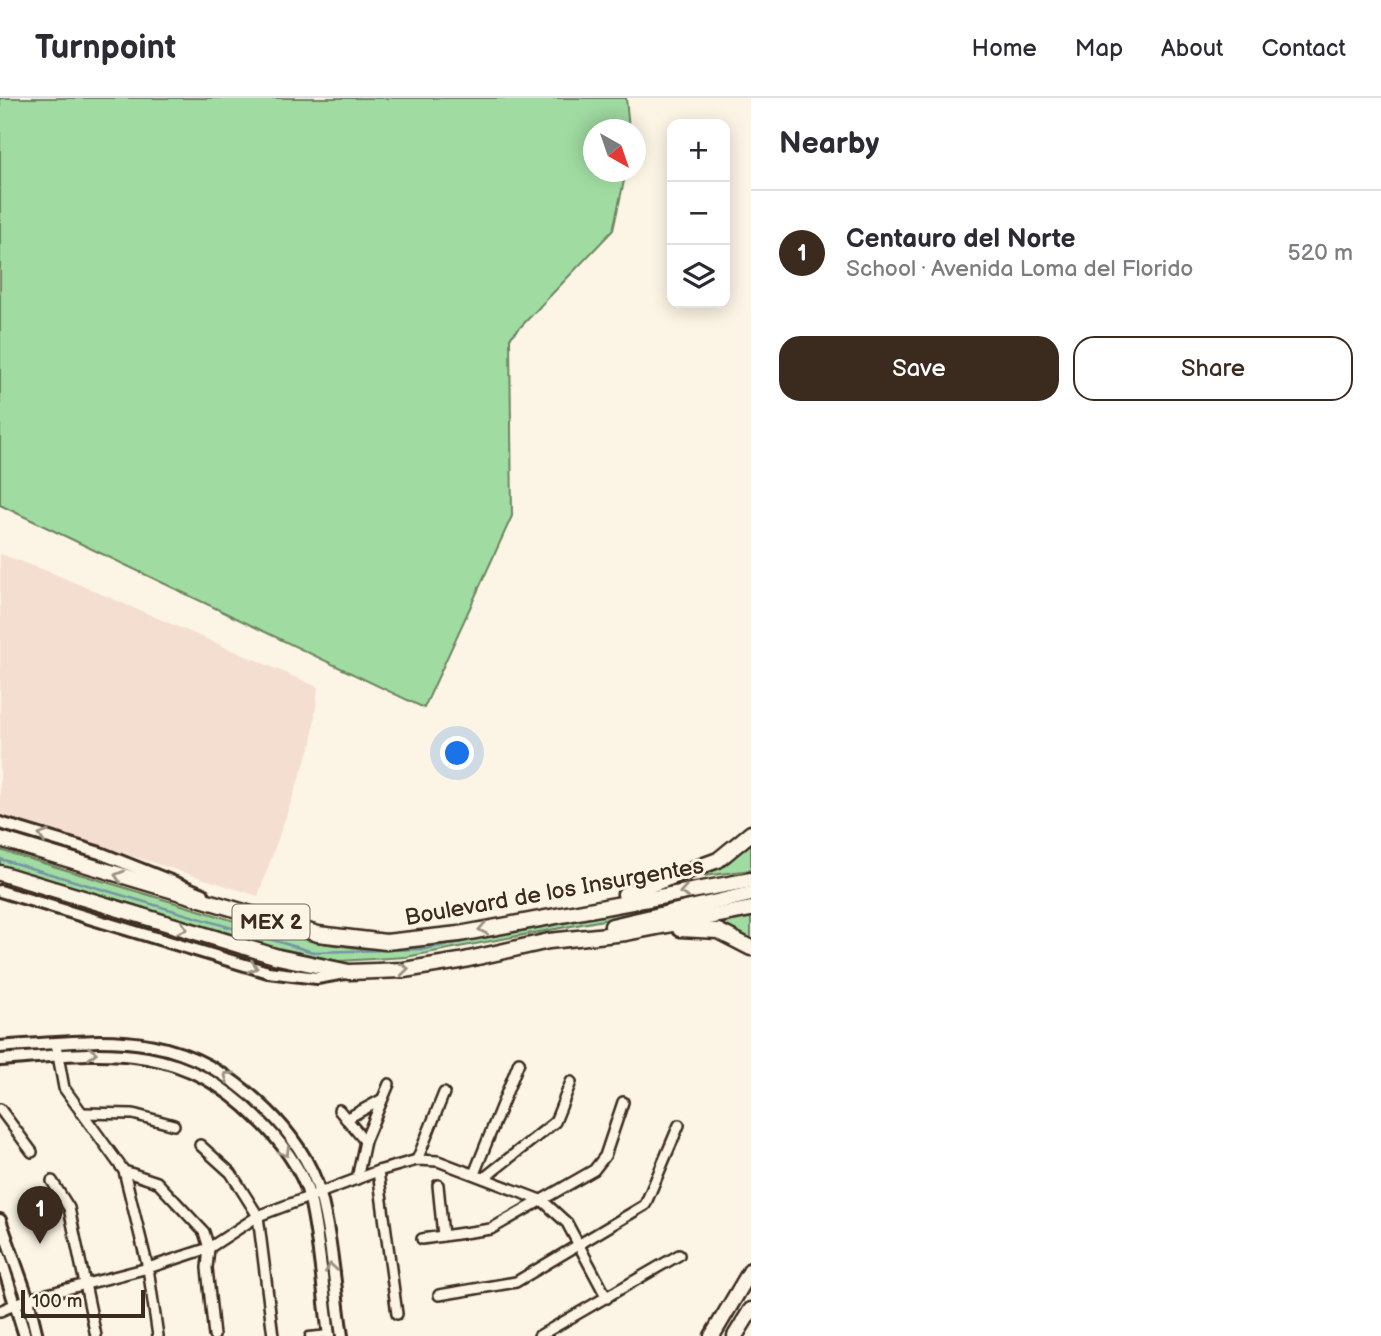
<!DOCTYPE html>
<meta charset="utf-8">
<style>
:root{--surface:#fff;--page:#f2f2f3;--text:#2b2b33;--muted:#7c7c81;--line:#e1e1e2;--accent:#3b2a1e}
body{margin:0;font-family:"Balsamiq Sans",sans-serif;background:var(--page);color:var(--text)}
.controls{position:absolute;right:21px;top:21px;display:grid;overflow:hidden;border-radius:14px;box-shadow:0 4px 18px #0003}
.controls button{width:63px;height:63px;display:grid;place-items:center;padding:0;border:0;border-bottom:2px solid var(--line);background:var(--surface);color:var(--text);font:35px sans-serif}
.compass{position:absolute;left:583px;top:21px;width:63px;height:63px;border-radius:50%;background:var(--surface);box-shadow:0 4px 18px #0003;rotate:140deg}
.scale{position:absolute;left:21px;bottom:18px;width:124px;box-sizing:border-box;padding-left:7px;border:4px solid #3b2a1e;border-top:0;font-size:19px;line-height:24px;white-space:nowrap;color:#3b2a1e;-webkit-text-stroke:5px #fcf5e5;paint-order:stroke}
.you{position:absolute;left:458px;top:656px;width:24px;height:24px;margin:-18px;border:5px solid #fff;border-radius:50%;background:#1a73e8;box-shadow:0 0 0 10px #1a73e833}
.badge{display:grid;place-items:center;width:46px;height:46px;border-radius:50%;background:var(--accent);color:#fff;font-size:23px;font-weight:700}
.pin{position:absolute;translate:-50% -58px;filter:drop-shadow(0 2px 4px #0008)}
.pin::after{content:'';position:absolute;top:37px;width:24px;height:21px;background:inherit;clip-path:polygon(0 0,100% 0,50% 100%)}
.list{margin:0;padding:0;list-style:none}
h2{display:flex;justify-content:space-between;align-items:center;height:91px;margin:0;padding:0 28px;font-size:30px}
h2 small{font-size:23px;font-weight:400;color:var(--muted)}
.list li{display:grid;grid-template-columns:46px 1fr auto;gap:21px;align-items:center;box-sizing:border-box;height:126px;padding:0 28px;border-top:2px solid var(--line)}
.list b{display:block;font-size:26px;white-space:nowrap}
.list p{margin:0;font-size:23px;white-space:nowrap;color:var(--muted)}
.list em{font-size:23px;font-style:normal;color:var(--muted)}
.actions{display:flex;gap:14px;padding:21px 28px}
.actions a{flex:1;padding:16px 0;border:2px solid var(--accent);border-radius:21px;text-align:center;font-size:24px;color:var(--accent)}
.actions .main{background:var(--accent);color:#fff}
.icon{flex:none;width:38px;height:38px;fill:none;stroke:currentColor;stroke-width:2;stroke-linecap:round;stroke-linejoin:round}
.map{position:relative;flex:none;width:751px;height:1238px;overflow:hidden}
header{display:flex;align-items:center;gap:42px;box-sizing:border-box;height:98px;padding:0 35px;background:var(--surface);border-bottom:2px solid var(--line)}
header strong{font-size:33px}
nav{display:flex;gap:38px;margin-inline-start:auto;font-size:24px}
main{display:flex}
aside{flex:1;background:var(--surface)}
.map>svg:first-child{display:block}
.built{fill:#f4decf}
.green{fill:#a0dca2;stroke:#6e8360;stroke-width:2}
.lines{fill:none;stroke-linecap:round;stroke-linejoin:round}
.stream{stroke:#7594a4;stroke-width:2.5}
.pedestrian-casing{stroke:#3b2a1e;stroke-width:11}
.minor-casing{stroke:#3b2a1e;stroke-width:14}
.tertiary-casing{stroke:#3b2a1e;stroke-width:16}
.primary-casing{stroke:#3b2a1e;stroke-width:19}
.trunk-casing{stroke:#3b2a1e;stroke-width:19}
.pedestrian{stroke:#fcf5e5;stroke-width:6}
.minor{stroke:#fcf5e5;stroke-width:9}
.tertiary{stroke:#fcf5e5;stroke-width:10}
.primary{stroke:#fcf5e5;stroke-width:14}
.trunk{stroke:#fcf5e5;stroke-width:14}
.oneway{stroke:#9c9082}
.labels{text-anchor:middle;stroke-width:6;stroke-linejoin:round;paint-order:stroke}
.shield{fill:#fcf5e5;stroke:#75675a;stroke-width:2}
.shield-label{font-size:21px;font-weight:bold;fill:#3b2a1e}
.street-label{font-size:23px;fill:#3b2a1e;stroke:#fcf5e5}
</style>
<header>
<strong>Turnpoint</strong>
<nav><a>Home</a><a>Map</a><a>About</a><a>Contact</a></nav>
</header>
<main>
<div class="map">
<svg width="751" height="1238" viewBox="0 0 751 1238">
<rect width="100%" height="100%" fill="#fcf5e5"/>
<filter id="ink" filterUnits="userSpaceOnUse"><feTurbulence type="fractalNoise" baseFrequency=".0143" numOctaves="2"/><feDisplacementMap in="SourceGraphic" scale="14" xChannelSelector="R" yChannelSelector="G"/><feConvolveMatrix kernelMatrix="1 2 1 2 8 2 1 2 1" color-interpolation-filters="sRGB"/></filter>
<g filter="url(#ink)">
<polygon class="built" points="0,456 50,474 318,589 312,644 258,798 0,716"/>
<g class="green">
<polygon points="0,0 626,0 629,31 594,32 594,74 626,74 613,132 510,240 512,418 424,610 0,407"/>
<polygon points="751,744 751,772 704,778 730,763"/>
<polygon points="0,752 258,830 314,844 364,851 429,848 645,808 637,814 614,820 406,859 339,863 222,838 0,771"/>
<polygon points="751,816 751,844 694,825"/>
</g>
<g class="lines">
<polyline class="stream" points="0,761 313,854 425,851 628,813"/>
<defs>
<polyline id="pedestrian" points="309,1238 329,1236"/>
<g id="minor">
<polyline points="57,952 64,990 124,1073 148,1170 158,1238"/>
<polyline points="0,1011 32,1054"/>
<polyline points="339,1012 365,1043"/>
<polyline points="81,1015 133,1016 174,1027"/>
<polyline points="346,1021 381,1002"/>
<polyline points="200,1047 231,1075 258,1118 273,1238"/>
<polyline points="417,1062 444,995"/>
<polyline points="124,1073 157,1084 204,1134 209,1150 207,1170 214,1238"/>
<polyline points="378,1073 397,1216"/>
<polyline points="474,1076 519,964"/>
<polyline points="484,1080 555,1024 571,984"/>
<polyline points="357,1081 365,1043 389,986"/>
<polyline points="52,1083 69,1110 96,1238"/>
<polyline points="438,1087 443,1138"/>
<polyline points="422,1141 491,1131 594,1072 605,1058 623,1004"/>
<polyline points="439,1197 516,1184 645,1107 679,1027"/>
<polyline points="0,1213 28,1201 148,1170 209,1150 258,1118 378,1073 417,1062 438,1063 543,1103 567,1125 607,1200"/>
<polyline points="539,1238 679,1157"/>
</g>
<g id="tertiary">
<polyline points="0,725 100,755 203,796"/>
<polyline points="0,793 268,874 317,880 345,875"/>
<path d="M0 949C111 941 180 928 267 1012 289 1033 312 1065 320 1096 332 1141 335 1192 342 1238"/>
<path d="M0 962C104 954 178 941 258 1021 279 1041 303 1072 310 1101 320 1145 323 1193 329 1238"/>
<polyline points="0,1122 28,1201 37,1238"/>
<polyline points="0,1158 25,1238"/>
</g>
<g id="primary">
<polyline points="712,1238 751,1172"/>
<polyline points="735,1238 751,1212"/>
</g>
<g id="trunk">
<polyline points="0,741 318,836 386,844 459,836 751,782"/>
<polyline points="0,775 278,859 349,874 404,872 460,863 549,843 626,835 751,811"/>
<polyline points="625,796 718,762 751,735"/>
<polyline points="612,828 751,796"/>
<polyline points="680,831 718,833 751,850"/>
</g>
</defs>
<use href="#pedestrian" class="pedestrian-casing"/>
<use href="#minor" class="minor-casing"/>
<use href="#tertiary" class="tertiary-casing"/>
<use href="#primary" class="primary-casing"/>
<use href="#trunk" class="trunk-casing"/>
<use href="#pedestrian" class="pedestrian"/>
<use href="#minor" class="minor"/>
<use href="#tertiary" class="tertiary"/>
<use href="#primary" class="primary"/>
<use href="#trunk" class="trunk"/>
</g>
<defs><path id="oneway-chevron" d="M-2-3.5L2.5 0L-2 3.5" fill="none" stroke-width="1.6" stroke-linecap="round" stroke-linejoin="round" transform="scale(1.75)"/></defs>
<g class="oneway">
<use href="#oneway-chevron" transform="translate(43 738) rotate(-163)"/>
<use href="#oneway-chevron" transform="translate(119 778) rotate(-163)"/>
<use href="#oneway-chevron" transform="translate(684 794) rotate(170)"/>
<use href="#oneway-chevron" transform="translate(183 830) rotate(17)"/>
<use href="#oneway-chevron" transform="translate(483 831) rotate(169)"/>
<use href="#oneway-chevron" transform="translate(253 869) rotate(17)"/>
<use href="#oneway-chevron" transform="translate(404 871) rotate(-6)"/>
<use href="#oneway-chevron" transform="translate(92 955) rotate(-1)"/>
<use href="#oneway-chevron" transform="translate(228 978) rotate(-145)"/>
<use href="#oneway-chevron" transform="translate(285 1054) rotate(59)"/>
<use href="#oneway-chevron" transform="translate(331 1170) rotate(-98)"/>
</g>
</g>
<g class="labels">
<rect class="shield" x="232.5" y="806.5" width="77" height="35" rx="5"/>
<g class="shield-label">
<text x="271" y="831">MEX 2</text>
</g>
<g class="street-label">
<text transform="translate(554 793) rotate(-10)" y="8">Boulevard de los Insurgentes</text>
</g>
</g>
</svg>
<div class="controls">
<button>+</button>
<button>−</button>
<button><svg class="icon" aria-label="layers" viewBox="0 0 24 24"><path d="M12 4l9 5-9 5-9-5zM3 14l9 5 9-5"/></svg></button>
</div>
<svg class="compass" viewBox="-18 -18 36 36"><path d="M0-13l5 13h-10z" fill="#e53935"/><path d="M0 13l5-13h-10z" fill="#7c7c81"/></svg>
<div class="scale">100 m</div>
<div class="you"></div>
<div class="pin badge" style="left:40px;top:1146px">1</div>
</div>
<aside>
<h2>Nearby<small></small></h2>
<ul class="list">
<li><span class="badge">1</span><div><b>Centauro del Norte</b><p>School · Avenida Loma del Florido</p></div><em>520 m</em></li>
</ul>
<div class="actions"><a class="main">Save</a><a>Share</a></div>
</aside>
</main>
